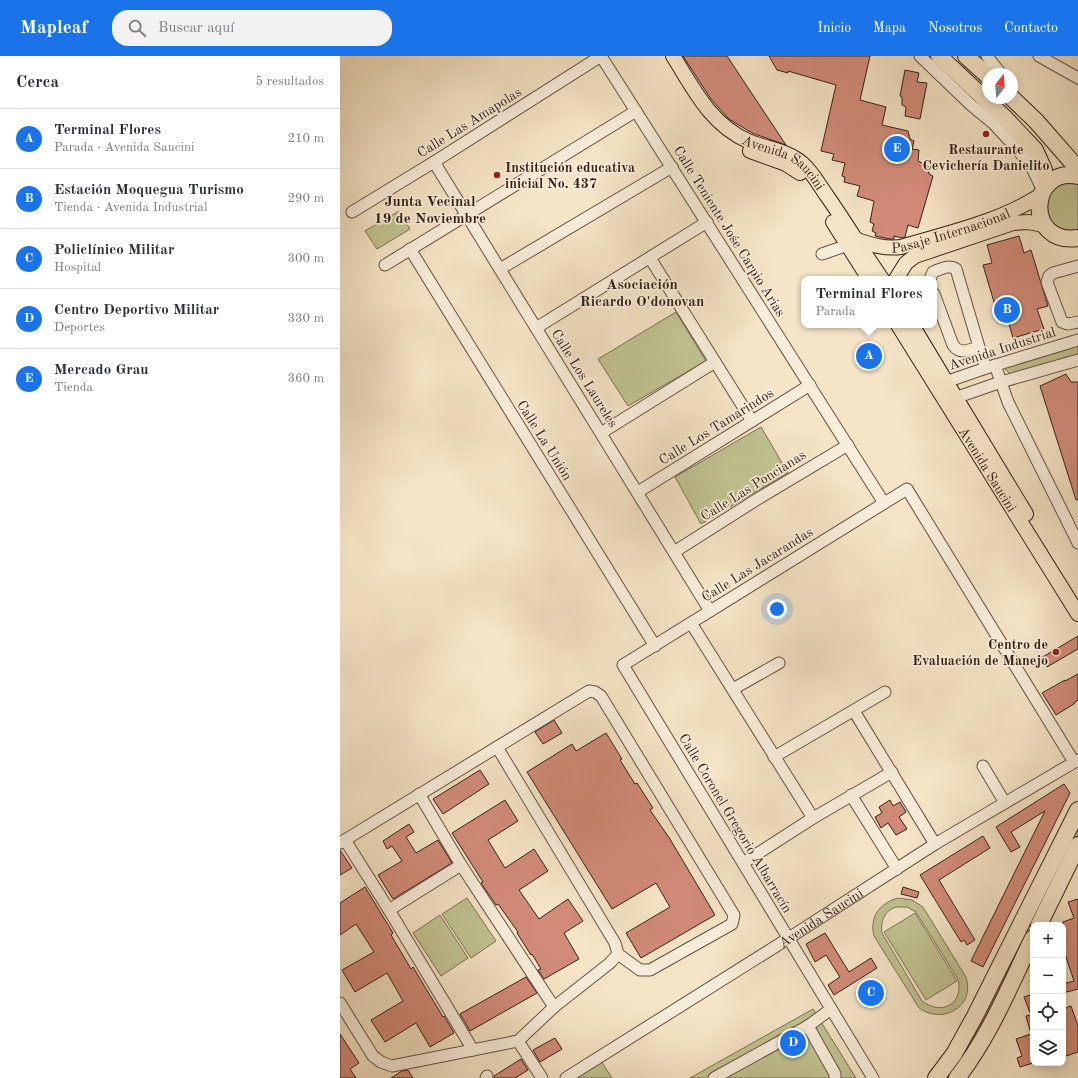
<!DOCTYPE html>
<html lang="es">
<meta charset="utf-8">
<style>
:root{--surface:#fff;--page:#f2f2f3;--text:#2b2b33;--muted:#7c7c81;--line:#e1e1e2;--accent:#1a73e8}
body{margin:0;font-family:"Old Standard TT",serif;background:var(--page);color:var(--text)}
.controls{position:absolute;right:12px;bottom:12px;display:grid;overflow:hidden;border-radius:8px;box-shadow:0 2px 10px #0003}
.controls button{width:36px;height:36px;display:grid;place-items:center;padding:0;border:0;border-bottom:1px solid var(--line);background:var(--surface);color:var(--text);font:20px sans-serif}
.compass{position:absolute;left:642px;top:12px;width:36px;height:36px;border-radius:50%;background:var(--surface);box-shadow:0 2px 10px #0003;rotate:17deg}
.you{position:absolute;left:437px;top:553px;width:14px;height:14px;margin:-10px;border:3px solid #fff;border-radius:50%;background:#1a73e8;box-shadow:0 0 0 6px #1a73e833}
.badge{display:grid;place-items:center;width:26px;height:26px;border-radius:50%;background:var(--accent);color:#fff;font-size:13px;font-weight:700}
.pin{position:absolute;translate:-50% -50%;border:2px solid #fff;box-shadow:0 1px 4px #0006}
.popup{position:absolute;left:461px;top:220px;width:136px;height:52px;box-sizing:border-box;display:grid;place-content:center;border-radius:8px;background:var(--surface);filter:drop-shadow(0 1px 3px #0005);font-size:13px;white-space:nowrap;color:var(--muted)}
.popup b{font-size:15px;color:var(--text)}
.popup::after{content:'';position:absolute;left:50%;top:100%;margin-left:-8px;border:8px solid transparent;border-top-color:var(--surface)}
.list{margin:0;padding:0;list-style:none}
h2{display:flex;justify-content:space-between;align-items:center;height:52px;margin:0;padding:0 16px;font-size:17px}
h2 small{font-size:13px;font-weight:400;color:var(--muted)}
.list li{display:grid;grid-template-columns:26px 1fr auto;gap:12px;align-items:center;box-sizing:border-box;height:60px;padding:0 16px;border-top:1px solid var(--line)}
.list b{display:block;font-size:15px;white-space:nowrap}
.list p{margin:0;font-size:13px;white-space:nowrap;color:var(--muted)}
.list em{font-size:13px;font-style:normal;color:var(--muted)}
.icon{flex:none;width:22px;height:22px;fill:none;stroke:currentColor;stroke-width:2;stroke-linecap:round;stroke-linejoin:round}
.map{position:relative;flex:none;width:738px;height:1022px;overflow:hidden}
header{display:flex;align-items:center;gap:24px;box-sizing:border-box;height:56px;padding:0 20px;background:var(--accent);color:#fff}
header strong{font-size:19px}
nav{display:flex;gap:22px;margin-inline-start:auto;font-size:14px}
.search{width:280px;height:36px;background:var(--page);display:flex;align-items:center;gap:10px;box-sizing:border-box;padding:0 14px;border-radius:16px;color:var(--muted);font-size:15px}
main{display:flex}
aside{flex:1;background:var(--surface)}
.map>svg:first-child{display:block}
.green{fill:#c1c291;stroke:#7b7154;fill-rule:evenodd}
.building{fill:#d28b79;stroke:#352017}
.lines{fill:none;stroke-linecap:round;stroke-linejoin:round}
.minor-casing{stroke:#655143;stroke-width:13}
.major-casing{stroke:#352017;stroke-width:16}
.highway-casing{stroke:#352017;stroke-width:18}
.minor{stroke:#f8edda;stroke-width:11}
.major{stroke:#f5e4c6;stroke-width:14}
.highway{stroke:#f5e4c6;stroke-width:16}
.poi-dot{fill:#8f2418;stroke:#f8edda;stroke-width:1.5}
.labels{text-anchor:middle;stroke-width:3.5;stroke-linejoin:round;paint-order:stroke}
.street-label{font-size:14px;fill:#352017;stroke:#f8edda}
.poi-label{font-size:14px;font-weight:bold;fill:#352017;stroke:#f8edda}
.neighbourhood-label{font-size:15px;font-weight:bold;fill:#352017;stroke:#f8edda}
</style>
<header>
<strong>Mapleaf</strong>
<div class="search"><svg class="icon" aria-label="search" viewBox="0 0 24 24"><circle cx="10" cy="10" r="6"/><path d="M15 15l6 6"/></svg>Buscar aquí</div>
<nav><a>Inicio</a><a>Mapa</a><a>Nosotros</a><a>Contacto</a></nav>
</header>
<main>
<aside>
<h2>Cerca<small>5 resultados</small></h2>
<ul class="list">
<li><span class="badge">A</span><div><b>Terminal Flores</b><p>Parada · Avenida Saucini</p></div><em>210 m</em></li>
<li><span class="badge">B</span><div><b>Estación Moquegua Turismo</b><p>Tienda · Avenida Industrial</p></div><em>290 m</em></li>
<li><span class="badge">C</span><div><b>Policlínico Militar</b><p>Hospital</p></div><em>300 m</em></li>
<li><span class="badge">D</span><div><b>Centro Deportivo Militar</b><p>Deportes</p></div><em>330 m</em></li>
<li><span class="badge">E</span><div><b>Mercado Grau</b><p>Tienda</p></div><em>360 m</em></li>
</ul>
</aside>
<div class="map">
<svg width="738" height="1022" viewBox="0 0 738 1022">
<rect width="100%" height="100%" fill="#f5e4c6"/>
<filter id="stains"><feTurbulence type="fractalNoise" baseFrequency=".005" numOctaves="4"/><feColorMatrix values="0 0 0 0 .2 0 0 0 0 .09 0 0 0 0 .02 0 0 0 .5 -.17"/></filter>
<radialGradient id="worn" r=".72"><stop offset=".6" stop-color="#630" stop-opacity="0"/><stop offset="1" stop-color="#630" stop-opacity=".3"/></radialGradient>
<g class="green">
<path d="M721 126H738V177H727L709 165C705 142 704 142 721 126Z"/>
<polygon points="59,155 70,173 37,193 25,175"/>
<polygon points="336,256 366,305 288,350 258,303"/>
<polygon points="738,287 738,300 670,318 663,311"/>
<polygon points="421,371 448,417 361,468 335,421"/>
<polygon points="738,764 738,778 650,959 612,1022 602,1022"/>
<polygon points="127,842 156,885 131,902 102,858"/>
<path d="M558 842 572 844 583 851 626 921C636 951 602 969 579 952L534 880C529 861 540 847 558 842ZM556 851H567L576 856 618 923C624 948 602 960 582 945L542 877C540 865 545 854 556 851Z"/>
<polygon points="575,857 617,925 586,944 544,876"/>
<polygon points="100,859 128,902 101,920 73,877"/>
<polygon points="473,953 516,1022 350,1022"/>
<polygon points="261,1005 272,1022 233,1022"/>
</g>
<g class="building">
<polygon points="343,0 387,0 446,89 412,77 389,63 371,43"/>
<polygon points="429,0 530,0 520,44 546,51 542,69 568,75 570,83 574,85 572,93 579,94 578,105 588,110 589,118 593,120 578,172 568,169 565,181 562,182 554,180 554,183 550,183 535,180 536,177 532,175 534,168 530,166 534,145 517,140 520,130 504,126 505,121 502,120 505,107 492,104 494,98 481,95 496,29 448,15 448,17 437,14"/>
<polygon points="565,14 579,17 577,26 587,27 580,63 565,60 566,51 562,49 562,41 560,40"/>
<polygon points="679,180 684,197 691,194 708,250 697,253 704,273 673,282 667,261 659,263 643,209 652,207 647,189"/>
<polygon points="726,318 731,326 738,326 738,444 736,444 700,330"/>
<polygon points="738,580 738,593 707,611 701,602"/>
<polygon points="738,618 738,644 735,646 734,648 716,659 702,637 725,624 725,625"/>
<polygon points="214,664 222,677 203,688 195,676"/>
<polygon points="266,677 282,703 280,704 295,728 297,727 313,752 310,754 330,783 375,859 301,902 286,877 330,851 316,827 272,853 187,716 232,688 236,695"/>
<polygon points="140,714 149,728 103,758 93,743"/>
<polygon points="724,728 730,737 643,911 631,905 705,755 671,776 680,791 671,796 656,771"/>
<polygon points="165,744 178,765 148,784 165,812 194,793 208,815 179,834 199,863 228,843 243,865 224,877 239,903 204,923 198,914 201,913 192,898 191,899 177,877 178,876 158,848 156,849 141,827 143,826 112,777"/>
<polygon points="550,744 553,750 560,746 566,756 559,761 567,773 556,779 548,767 541,772 535,761 542,757 539,751"/>
<polygon points="69,768 74,776 66,781 76,797 98,784 112,807 53,843 38,819 62,805 52,790 47,793 43,785"/>
<polygon points="643,780 650,792 599,824 635,884 627,889 624,884 621,886 580,819"/>
<polygon points="0,794 12,812 0,819"/>
<polygon points="25,831 53,877 51,879 71,913 73,911 103,961 104,960 114,977 90,991 76,967 45,986 31,964 63,945 47,917 15,936 2,914 34,896 16,868 0,879 0,847"/>
<polygon points="563,831 579,836 577,842 561,838"/>
<polygon points="738,843 738,933 723,937 723,928 734,925 724,895 723,895 723,866 734,862 728,846"/>
<polygon points="485,877 509,916 531,902 537,912 494,939 488,929 500,921 486,899 475,906 466,888"/>
<polygon points="186,921 197,937 130,975 120,958"/>
<polygon points="693,938 693,1007 680,1011 677,1002 682,1000 676,983 691,978 686,960 691,959 684,941"/>
<polygon points="731,950 738,970 738,996 723,1001 723,953"/>
<polygon points="0,978 19,1007 10,1013 16,1022 0,1022"/>
<polygon points="215,982 222,993 200,1006 193,994"/>
<polygon points="181,1003 188,1014 175,1022 154,1022 154,1020"/>
<polygon points="68,1014 73,1022 51,1022 62,1015"/>
</g>
<g class="lines">
<defs>
<g id="minor">
<polyline points="261,0 544,447"/>
<polyline points="580,0 631,49 654,68 678,94 692,112 703,135"/>
<polyline points="647,0 661,18"/>
<polyline points="699,0 738,22"/>
<polyline points="94,106 370,555"/>
<polyline points="12,156 94,106 261,0"/>
<polyline points="70,193 315,590"/>
<polyline points="482,198 508,189"/>
<polyline points="310,202 412,365"/>
<polyline points="45,209 296,55"/>
<polyline points="738,210 713,217 709,220 707,226 722,266 728,268 738,266"/>
<polyline points="160,213 332,111"/>
<path d="M590 223 593 216C601 213 609 208 616 213L639 291 646 312"/>
<path d="M594 238 613 289C620 299 628 294 639 291"/>
<polyline points="196,272 367,166"/>
<polyline points="655,309 668,346 738,487"/>
<polyline points="600,328 646,312 738,284"/>
<polyline points="609,344 661,326 738,304"/>
<polyline points="261,377 375,306"/>
<polyline points="298,436 470,329"/>
<polyline points="334,496 416,444 508,389"/>
<polyline points="351,567 473,762"/>
<polyline points="393,633 439,607"/>
<polyline points="514,655 595,788"/>
<polyline points="434,701 545,636"/>
<polyline points="643,710 665,747"/>
<polyline points="79,738 121,809 214,951"/>
<polyline points="511,739 557,813"/>
<polyline points="5,784 49,854 133,994"/>
<polyline points="0,787 249,635 255,636 261,640 394,859 392,868 310,914 300,914 278,898"/>
<polyline points="403,807 473,762 552,716"/>
<polyline points="49,854 121,809"/>
<polyline points="0,947 33,1000 41,1006 52,1010 178,985 214,951 270,907 278,898 275,887 157,691"/>
<polyline points="468,970 491,953"/>
<polyline points="178,985 202,1022"/>
<polyline points="146,1022 147,1020"/>
<path id="s1" d="M226 1022 449 882 595 788 738 704"/>
<polyline points="374,1022 468,970 495,1018 495,1022"/>
<polyline points="533,1022 283,609 567,433 734,706"/>
</g>
<g id="major">
<path id="s2" d="M333 0C354 33 370 68 408 85 427 93 447 94 463 108 473 117 479 129 487 140 506 167 523 196 542 223"/>
<polyline points="410,95 446,108 460,117"/>
<polyline points="493,166 529,223"/>
<path id="s3" d="M517 184C532 189 545 193 561 191 608 177 659 166 701 139"/>
<polyline points="556,223 566,207 575,200 673,167 688,166 704,169"/>
<path id="s4" d="M558 269 738 558"/>
<polyline points="572,269 686,458"/>
</g>
<g id="highway">
<polyline points="599,0 664,61 695,94 704,114 707,129"/>
<polyline points="626,0 648,20"/>
<polyline points="672,42 696,65 738,113"/>
<path d="M738 120C688 110 685 190 738 182"/>
<polyline points="699,869 738,789"/>
<polyline points="596,1022 614,998 635,960 738,754"/>
<path d="M617 1022C650 980 670 929 693 882"/>
</g>
</defs>
<use href="#minor" class="minor-casing"/>
<use href="#major" class="major-casing"/>
<use href="#highway" class="highway-casing"/>
<use href="#minor" class="minor"/>
<use href="#major" class="major"/>
<use href="#highway" class="highway"/>
</g>
<g class="poi-dot">
<circle cx="646" cy="78" r="4"/>
<circle cx="157" cy="119" r="4"/>
<circle cx="716" cy="596" r="4"/>
</g>
<g class="labels">
<g class="street-label">
<text transform="translate(129 66) rotate(-32)" y="5">Calle Las Amapolas</text>
<text dy="5" stroke="none"><textPath href="#s2" startOffset="158">Avenida Saucini</textPath></text>
<text dy="5" stroke="none"><textPath href="#s3" startOffset="97">Pasaje Internacional</textPath></text>
<text transform="translate(390 175) rotate(58)" y="5">Calle Teniente Jośe Carpio Arias</text>
<text transform="translate(662 292) rotate(-18)" y="5">Avenida Industrial</text>
<text transform="translate(245 322) rotate(58)" y="5">Calle Los Laureles</text>
<text transform="translate(376 370) rotate(-32)" y="5">Calle Los Tamarindos</text>
<text transform="translate(205 384) rotate(58)" y="5">Calle La Unión</text>
<text dy="5" stroke="none"><textPath href="#s4" startOffset="170">Avenida Saucini</textPath></text>
<text transform="translate(413 429) rotate(-32)" y="5">Calle Las Poncianas</text>
<text transform="translate(417 508) rotate(-32)" y="5">Calle Las Jacarandas</text>
<text transform="translate(396 767) rotate(59)" y="5">Calle Coronel Gregorio Albarracín</text>
<text dy="5" stroke="none"><textPath href="#s1" startOffset="301">Avenida Saucini</textPath></text>
</g>
<g class="poi-label">
<text x="646" y="98">Restaurante<tspan x="646" dy="16">Cevichería Danielito</tspan></text>
<text x="165" y="116" text-anchor="start">Institución educativa<tspan x="165" dy="16">inicial No. 437</tspan></text>
<text x="708" y="593" text-anchor="end">Centro de<tspan x="708" dy="16">Evaluación de Manejo</tspan></text>
</g>
<g class="neighbourhood-label">
<text x="90" y="150">Junta Vecinal<tspan x="90" dy="17">19 de Noviembre</tspan></text>
<text x="302" y="233">Asociación<tspan x="302" dy="17">Ricardo O'donovan</tspan></text>
</g>
</g>
<rect width="100%" height="100%" filter="url(#stains)"/>
<rect width="100%" height="100%" fill="url(#worn)"/>
</svg>
<div class="controls">
<button>+</button>
<button>−</button>
<button><svg class="icon" aria-label="locate" viewBox="0 0 24 24"><circle cx="12" cy="12" r="6"/><path d="M12 2v4M12 18v4M2 12h4M18 12h4"/></svg></button>
<button><svg class="icon" aria-label="layers" viewBox="0 0 24 24"><path d="M12 4l9 5-9 5-9-5zM3 14l9 5 9-5"/></svg></button>
</div>
<svg class="compass" viewBox="-18 -18 36 36"><path d="M0-13l5 13h-10z" fill="#e53935"/><path d="M0 13l5-13h-10z" fill="#7c7c81"/></svg>
<div class="you"></div>
<div class="pin badge" style="left:529px;top:300px">A</div>
<div class="popup"><b>Terminal Flores</b>Parada</div>
<div class="pin badge" style="left:667px;top:254px">B</div>
<div class="pin badge" style="left:531px;top:937px">C</div>
<div class="pin badge" style="left:453px;top:987px">D</div>
<div class="pin badge" style="left:557px;top:93px">E</div>
</div>
</main>
